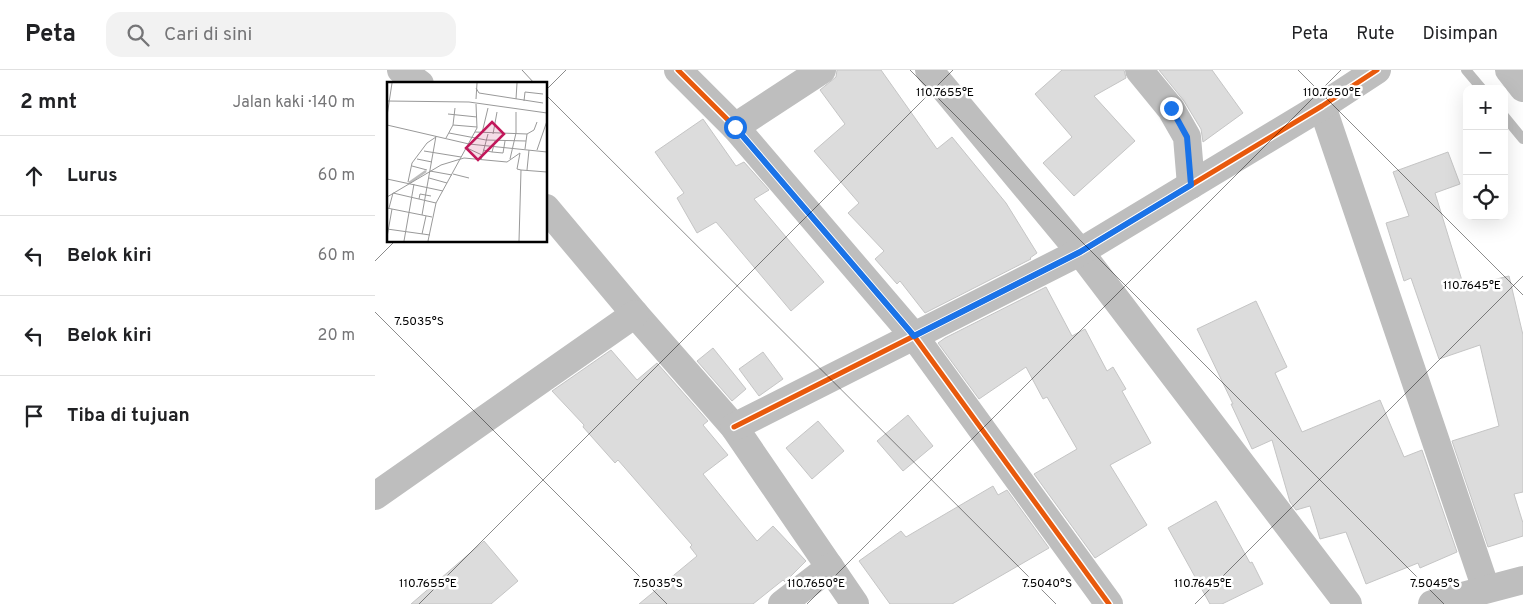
<!DOCTYPE html>
<html lang="id">
<meta charset="utf-8">
<style>
:root{--surface:#fff;--page:#f2f2f2;--text:#202124;--muted:#757577;--line:#e0e0e0}
body{margin:0;font-family:Overpass,sans-serif;background:var(--page);color:var(--text)}
.controls{position:absolute;right:15px;top:15px;display:grid;overflow:hidden;border-radius:10px;box-shadow:0 5px 20px #0002}
.controls button{width:45px;height:45px;display:grid;place-items:center;padding:0;border:0;border-bottom:1px solid var(--line);background:var(--surface);color:var(--text);font:25px sans-serif}
.stop{position:absolute;width:15px;height:15px;margin:-11px;border:4px solid #1a73e8;border-radius:50%;background:#fff}
.stop.end{background:#1a73e8;border-color:#fff;box-shadow:0 1px 5px #0008}
.list{margin:0;padding:0;list-style:none}
h2{display:flex;justify-content:space-between;align-items:center;height:65px;margin:0;padding:0 20px;font-size:21px}
h2 small{font-size:16px;font-weight:400;color:var(--muted)}
.list li{display:grid;grid-template-columns:32px 1fr auto;gap:15px;align-items:center;box-sizing:border-box;height:80px;padding:0 20px;border-top:1px solid var(--line)}
.list b{display:block;font-size:19px;white-space:nowrap}
.list em{font-size:16px;font-style:normal;color:var(--muted)}
.icon{flex:none;width:28px;height:28px;fill:none;stroke:currentColor;stroke-width:2;stroke-linecap:round;stroke-linejoin:round}
.map{position:relative;flex:none;width:1148px;height:534px;overflow:hidden}
header{display:flex;align-items:center;gap:30px;box-sizing:border-box;height:70px;padding:0 25px;background:var(--surface);border-bottom:1px solid var(--line)}
header strong{font-size:24px}
nav{display:flex;gap:28px;margin-inline-start:auto;font-size:18px}
.search{width:350px;height:45px;background:var(--page);display:flex;align-items:center;gap:12px;box-sizing:border-box;padding:0 18px;border-radius:15px;color:var(--muted);font-size:19px}
main{display:flex}
aside{flex:1;background:var(--surface)}
.map>svg:first-child{display:block}
.lines{fill:none;stroke-linecap:round;stroke-linejoin:round}
.stream{stroke:#bcbcbc;stroke-width:10}
.building{fill:#dcdcdc;stroke:#c5c5c5}
.street{stroke:#bebebe;stroke-width:28}
.cycleway-casing{stroke:#fff;stroke-width:8}
.cycleway{stroke:#e8590c;stroke-width:5}
.route{stroke:#1a73e8;stroke-width:6}
.ticks{fill:none;stroke:#000;stroke-width:1;stroke-opacity:0.45}
.inset-river{fill:none;stroke:#bcbcbc;stroke-width:2.5}
.inset-road{fill:none;stroke:#999;stroke-width:1}
.view{fill:#c2185b;fill-opacity:0.15;stroke:#c2185b;stroke-width:2.5}
.inset-edge{fill:none;stroke:#000;stroke-width:2.5}
.ticks-label{font-size:12px;text-anchor:middle;fill:#000;stroke:#fff;stroke-width:5;stroke-linejoin:round;paint-order:stroke}
</style>
<header>
<strong>Peta</strong>
<div class="search"><svg class="icon" aria-label="search" viewBox="0 0 24 24"><circle cx="10" cy="10" r="6"/><path d="M15 15l6 6"/></svg>Cari di sini</div>
<nav><a>Peta</a><a>Rute</a><a>Disimpan</a></nav>
</header>
<main>
<aside>
<h2>2 mnt<small>Jalan kaki · 140 m</small></h2>
<ul class="list">
<li><svg class="icon" aria-label="ahead" viewBox="0 0 24 24"><path d="M12 20V5M6 11l6-6 6 6"/></svg><div><b>Lurus</b></div><em>60 m</em></li>
<li><svg class="icon" aria-label="left" viewBox="0 0 24 24"><path d="M17 20v-9H6M10 6l-5 5 5 5"/></svg><div><b>Belok kiri</b></div><em>60 m</em></li>
<li><svg class="icon" aria-label="left" viewBox="0 0 24 24"><path d="M17 20v-9H6M10 6l-5 5 5 5"/></svg><div><b>Belok kiri</b></div><em>20 m</em></li>
<li><svg class="icon" aria-label="arrive" viewBox="0 0 24 24"><path d="M6 21V4h12l-3 4 3 4H6"/></svg><div><b>Tiba di tujuan</b></div></li>
</ul>
</aside>
<div class="map">
<svg width="1148" height="534" viewBox="0 0 1148 534">
<rect width="100%" height="100%" fill="#fff"/>
<g class="lines">
<g class="stream">
<polyline points="1091,0 1107,19"/>
<polyline points="1129,46 1148,69"/>
</g>
</g>
<g class="building">
<polygon points="462,0 506,0 562,79 577,67 631,133 662,183 655,188 656,189 550,243 525,211 522,214 500,189 509,181 473,143 484,133 439,81 470,54 445,20 461,7"/>
<polygon points="687,0 749,0 751,8 719,26 760,71 699,126 668,93 697,67 660,24"/>
<polygon points="784,0 837,0 868,43 828,72 826,59 809,31"/>
<polygon points="328,49 361,96 369,92 394,120 379,129 449,212 416,241 341,152 322,163 302,128 309,123 280,82"/>
<polygon points="1073,82 1085,114 1060,123 1089,217 1134,206 1148,265 1148,422 1139,424 1148,453 1148,466 1113,477 1077,371 1124,356 1105,275 1064,289 1036,208 1029,211 1011,153 1034,146 1018,102"/>
<polygon points="671,217 697,266 710,259 732,301 738,297 751,319 747,321 776,373 735,395 772,455 720,488 659,404 702,379 672,327 668,329 651,297 604,329 563,273 570,268"/>
<polygon points="881,231 912,297 900,303 927,362 1005,330 1029,387 1047,380 1082,482 1045,498 1043,493 991,514 971,462 945,469 935,436 921,440 915,432 897,370 877,379 856,334 858,334 822,259"/>
<polygon points="338,278 371,319 357,331 322,291"/>
<polygon points="236,280 262,310 282,293 333,351 328,355 353,385 328,404 382,471 398,456 431,491 410,512 408,510 378,534 264,534 322,486 315,477 317,475 243,390 240,393 208,357 209,355 177,321"/>
<polygon points="388,282 408,309 384,326 364,299"/>
<polygon points="533,345 558,376 528,401 502,371"/>
<polygon points="443,351 469,381 437,409 411,378"/>
<polygon points="618,416 623,425 632,420 674,478 577,534 515,534 484,491 526,461 531,467"/>
<polygon points="841,431 875,493 877,492 888,514 847,534 835,534 793,458"/>
<polygon points="109,471 143,511 116,534 36,534"/>
</g>
<g class="lines">
<g class="street">
<polyline points="26,0 45,14"/>
<polyline points="303,0 360,57 539,266 734,534"/>
<polyline points="554,0 705,182 973,534"/>
<polyline points="764,0 796,39 812,67 816,115"/>
<polyline points="1134,0 1148,18"/>
<polyline points="947,36 1111,519"/>
<polyline points="360,57 447,0"/>
<polyline points="171,138 260,244 359,357 480,534"/>
<polyline points="359,357 705,182 947,36 1002,0"/>
<polyline points="0,426 260,244"/>
<polyline points="407,534 455,497"/>
<polyline points="1057,534 1148,510"/>
</g>
<defs>
<g id="cycleway">
<polyline points="303,0 360,57 539,266 734,534"/>
<polyline points="359,357 705,182 947,36 1002,0"/>
</g>
</defs>
<use href="#cycleway" class="cycleway-casing"/>
<use href="#cycleway" class="cycleway"/>
</g>
<g class="lines">
<polyline class="route" points="360,57 539,266 705,182 816,115 812,67 796,38"/>
</g>
<path class="ticks" d="M147 0 160 14M535 0 1069 534M923 0 1148 225M171 20 191 0M171 25 681 534M0 191 20 171M0 242 292 534M44 534 578 0M432 534 966 0M820 534 1148 206"/>
<g transform="translate(12 12)">
<rect width="160" height="160" fill="#fff"/>
<path class="inset-river" d="M22 101 39 89"/>
<path class="inset-road" d="M89 6 92 11 156 21M89 17 90 1M129 17 130 1M0 19 82 20 160 31M137 19 138 10 156 12M61 32 90 35M0 34 5 1M0 43 82 62 160 70M66 43 90 45M88 50 140 52 147 48 150 40M62 51 99 58 139 59M95 51 101 26M106 52 110 30M59 56 66 43 68 26M80 66 95 73M138 67 140 52M96 68 105 70 108 59M150 68 160 39M37 69 74 75M105 70 116 71 118 59M30 77 45 80M123 77 129 51V30M94 78 101 52M25 84 40 88M134 88 160 90M140 88 142 68M43 89 65 93M66 92 82 96M42 96 60 101M0 97 56 109M21 100 25 81 40 61 49 55M6 111 49 121M0 115 54 83 77 76 120 80 133 71M32 117 33 112 44 114M0 126 45 135M2 126 6 111M35 133 49 54M0 147 43 153M35 152 39 134M0 155 5 127M17 159 27 102M41 159 49 121 90 46 89 22M132 159 134 88 130 87 133 71"/>
<path class="view" d="M105 40 117 52 91 78 79 66Z"/>
<rect width="160" height="160" class="inset-edge"/>
</g>
<g class="ticks-label">
<text x="570" y="26">110.7655°E</text>
<text x="957" y="26">110.7650°E</text>
<text x="1097" y="219">110.7645°E</text>
<text x="44" y="255">7.5035°S</text>
<text x="53" y="517">110.7655°E</text>
<text x="283" y="517">7.5035°S</text>
<text x="441" y="517">110.7650°E</text>
<text x="672" y="517">7.5040°S</text>
<text x="828" y="517">110.7645°E</text>
<text x="1060" y="517">7.5045°S</text>
</g>
</svg>
<div class="controls">
<button>+</button>
<button>−</button>
<button><svg class="icon" aria-label="locate" viewBox="0 0 24 24"><circle cx="12" cy="12" r="6"/><path d="M12 2v4M12 18v4M2 12h4M18 12h4"/></svg></button>
</div>
<div class="stop" style="left:360px;top:57px"></div>
<div class="stop end" style="left:796px;top:38px"></div>
</div>
</main>
